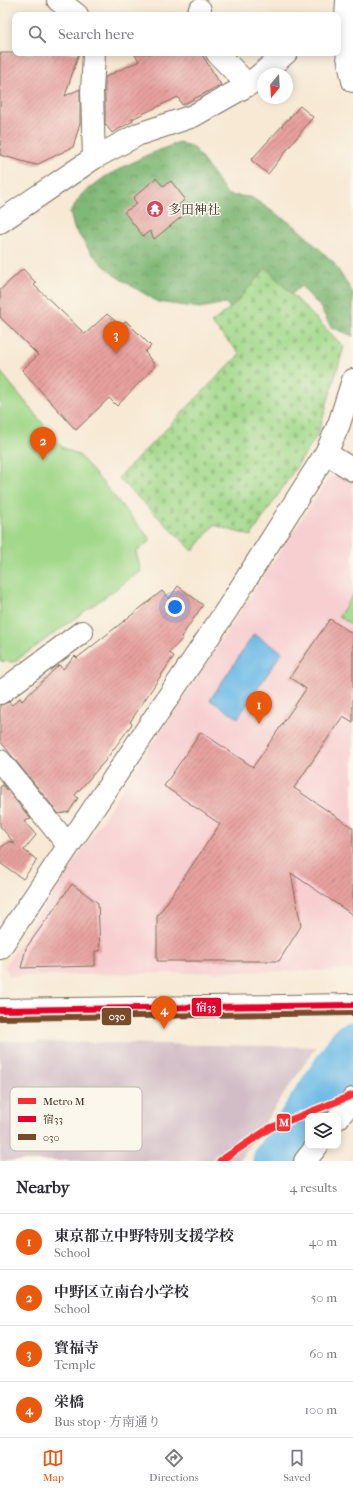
<!DOCTYPE html>
<meta charset="utf-8">
<style>
:root{--surface:#fff;--page:#f2f2f3;--text:#2b2b33;--muted:#7c7c81;--line:#e1e1e2;--accent:#ea580c}
body{margin:0;font-family:"IM FELL French Canon","Noto Serif JP",serif;background:var(--page);color:var(--text)}
.controls{position:absolute;right:12px;bottom:12px;display:grid;overflow:hidden;border-radius:8px;box-shadow:0 2px 10px #0003}
.controls button{width:36px;height:36px;display:grid;place-items:center;padding:0;border:0;border-bottom:1px solid var(--line);background:var(--surface);color:var(--text);font:20px sans-serif}
.compass{position:absolute;left:257px;top:68px;width:36px;height:36px;border-radius:50%;background:var(--surface);box-shadow:0 2px 10px #0003;rotate:198deg}
.you{position:absolute;left:175px;top:607px;width:14px;height:14px;margin:-10px;border:3px solid #fff;border-radius:50%;background:#1a73e8;box-shadow:0 0 0 6px #1a73e833}
.badge{display:grid;place-items:center;width:26px;height:26px;border-radius:50%;background:var(--accent);color:#fff;font-size:13px;font-weight:700}
.pin{position:absolute;translate:-50% -33px;filter:drop-shadow(0 1px 2px #0008)}
.pin::after{content:'';position:absolute;top:21px;width:14px;height:12px;background:inherit;clip-path:polygon(0 0,100% 0,50% 100%)}
.list{margin:0;padding:0;list-style:none}
h2{display:flex;justify-content:space-between;align-items:center;height:52px;margin:0;padding:0 16px;font-size:17px}
h2 small{font-size:13px;font-weight:400;color:var(--muted)}
.list li{display:grid;grid-template-columns:26px 1fr auto;gap:12px;align-items:center;box-sizing:border-box;height:56px;padding:0 16px;border-top:1px solid var(--line)}
.list b{display:block;font-size:15px;white-space:nowrap}
.list p{margin:0;font-size:13px;white-space:nowrap;color:var(--muted)}
.list em{font-size:13px;font-style:normal;color:var(--muted)}
.icon{flex:none;width:22px;height:22px;fill:none;stroke:currentColor;stroke-width:2;stroke-linecap:round;stroke-linejoin:round}
.map{position:relative;flex:none;width:353px;height:1161px;overflow:hidden}
.search{position:absolute;background:var(--surface);box-shadow:0 2px 10px #0003;left:12px;right:12px;top:12px;height:44px;display:flex;align-items:center;gap:10px;box-sizing:border-box;padding:0 14px;border-radius:8px;color:var(--muted);font-size:15px}
.sheet{height:276px;background:var(--surface)}
nav{display:flex;justify-content:space-around;align-items:center;box-sizing:border-box;height:56px;border-top:1px solid var(--line);background:var(--surface);font-size:11px;color:var(--muted)}
nav a{display:grid;justify-items:center;gap:2px}
nav .on{color:var(--accent)}
.map>svg:first-child{display:block}
.built{fill:#f7cfd1}
.railway{fill:#d2bdc6}
.forest{fill:url(#forest-crowns);stroke:#5e714a}
.cemetery{fill:url(#cemetery-stones);stroke:#6e8154}
.park{fill:#a1d88a;stroke:#6e8154}
.water{fill:#6bb9e6;stroke:#537282}
.lines{fill:none;stroke-linecap:round;stroke-linejoin:round}
.river{stroke:#6bb9e6;stroke-width:49}
.building{fill:url(#building-hatch)}
.minor-casing{stroke:#7d6d5e;stroke-width:24}
.major-casing{stroke:#7d6d5e;stroke-width:24}
.minor{stroke:#fff;stroke-width:22}
.major{stroke:#fff;stroke-width:22}
.bus-1-casing{stroke:#fbf7ec;stroke-width:9}
.bus-2-casing{stroke:#fbf7ec;stroke-width:9}
.bus-1{stroke:#e4002b;stroke-width:6}
.bus-2{stroke:#7a4b2a;stroke-width:6}
.metro-1-casing{stroke:#fbf7ec;stroke-width:10}
.metro-1{stroke:#f62e36;stroke-width:7}
.labels{text-anchor:middle;stroke-width:3;stroke-linejoin:round;paint-order:stroke}
.poi-label{font-size:13px;fill:#3b2a1e;stroke:#fbf7ec;text-anchor:start}
.key{fill:#fbf7ec;stroke:#c1baae;stroke-width:1}
.key-label{font-size:11px;fill:#3b2a1e}
.line-badge{stroke:#fbf7ec;stroke-width:1.5}
.badge-label{font-size:11px;text-anchor:middle;font-weight:bold;fill:#fff}
</style>
<div class="map">
<svg width="353" height="1161" viewBox="0 0 353 1161">
<defs>
<pattern id="forest-crowns" width="20" height="18" patternUnits="userSpaceOnUse"><rect width="20" height="18" fill="#80b876"/><path d="M2 6a3 3 0 1 1 6 0M12 15a3 3 0 1 1 6 0" fill="none" stroke="#6a9660"/></pattern>
<pattern id="cemetery-stones" width="16" height="16" patternUnits="userSpaceOnUse"><rect width="16" height="16" fill="#a1d88a"/><path d="M2 7V4a2 2 0 0 1 4 0v3zM10 15v-3a2 2 0 0 1 4 0v3z" fill="#8cba77"/></pattern>
<pattern id="building-hatch" width="6" height="6" patternUnits="userSpaceOnUse"><rect width="6" height="6" fill="#e7a19f"/><path d="M-1 1l2-2M0 6l6-6M5 7l2-2" fill="none" stroke="#bc8381"/></pattern>
</defs>
<rect width="100%" height="100%" fill="#fbf7ec"/>
<filter id="ink" filterUnits="userSpaceOnUse"><feTurbulence type="fractalNoise" baseFrequency=".025" numOctaves="2"/><feDisplacementMap in="SourceGraphic" scale="8" xChannelSelector="R" yChannelSelector="G"/><feConvolveMatrix kernelMatrix="1 2 1 2 8 2 1 2 1" color-interpolation-filters="sRGB"/></filter>
<filter id="wash" filterUnits="userSpaceOnUse"><feTurbulence type="fractalNoise" baseFrequency=".012" numOctaves="4" result="noise"/><feDisplacementMap in="SourceGraphic" scale="16" xChannelSelector="R" yChannelSelector="G"/><feGaussianBlur stdDeviation="0.9" result="paint"/><feColorMatrix in="noise" values="0 0 0 0 0 0 0 0 0 0 0 0 0 0 0 0 0 1.4 0 .05"/><feComposite in="paint" operator="in"/></filter>
<g filter="url(#wash)">
<rect width="100%" height="100%" fill="#f7e9d4"/>
<polygon class="built" points="342,475 353,482 353,970 9,976 5,966 329,478"/>
<polygon class="railway" points="0,1041 316,1047 239,1161 0,1161"/>
<polygon class="forest" points="179,142 194,148 228,195 251,197 296,227 333,262 353,293 353,336 331,327 320,307 301,286 280,304 243,327 226,303 200,308 158,302 114,275 92,254 74,228 70,212 82,194 106,176 145,156"/>
<polygon class="cemetery" points="266,268 344,347 318,434 251,536 214,525 193,551 118,478 240,354 211,323 235,304"/>
<g class="park">
<polygon points="0,371 62,447 80,456 151,540 136,552 141,571 14,662 0,661"/>
<polygon points="353,595 353,626 339,616"/>
</g>
<polygon class="water" points="254,634 282,652 238,718 210,700"/>
<g class="lines">
<polyline class="river" points="277,1161 353,1046"/>
</g>
<g id="blocks">
<g class="building">
<polygon points="0,53 79,53 65,96 80,89 80,123 73,147 36,165 0,155"/>
<polygon points="134,53 201,53 221,85 182,105 178,97 132,119 133,121 112,133 105,124 105,77 139,61"/>
<polygon points="300,106 313,117 268,174 251,160"/>
<polygon points="156,178 163,186 171,181 185,199 178,206 184,215 154,239 150,231 143,236 124,212 137,204 133,198"/>
<polygon points="23,269 36,283 34,285 85,334 107,314 120,325 126,321 151,346 145,352 155,366 117,406 109,398 76,430 22,370 38,355 0,317 0,290"/>
<polygon points="178,586 203,605 181,637 183,638 169,653 174,656 130,722 132,724 105,761 75,795 78,798 69,812 59,814 0,741 0,705 9,702 12,705 20,698 22,701 59,665 63,669 75,656 77,658 162,591 169,599"/>
<polygon points="330,619 353,634 353,722 343,716 294,788 353,828 353,915 291,873 301,926 279,961 157,961 157,917 220,824 164,786 201,732 253,767 306,689 290,677"/>
<polygon points="3,785 31,819 24,821 36,835 24,850 37,860 23,879 0,863 0,848 10,841 15,844 0,826 0,787"/>
<polygon points="72,884 98,903 100,951 95,951 95,966 21,968 26,948"/>
</g>
</g>
</g>
<g filter="url(#ink)">
<use href="#blocks" fill-opacity="0" stroke="#7d6d5e" stroke-width="1"/>
<g class="lines">
<defs>
<g id="minor">
<polyline points="58,0 77,15"/>
<polyline points="347,0 345,35 347,52 353,81"/>
<polyline points="197,15 200,10"/>
<polyline points="94,53 92,92 94,158"/>
<polyline points="217,53 248,85"/>
<polyline points="0,222 94,158 139,134 193,116 248,85 286,53"/>
<polyline points="326,453 353,470"/>
<polyline points="0,693 82,632"/>
<polyline points="0,761 68,845"/>
<polyline points="0,948 228,608 326,453 339,424 353,380"/>
<polyline points="338,1118 353,1099"/>
<polyline points="305,1161 317,1146"/>
</g>
<polyline id="major" points="0,1010 353,1005"/>
</defs>
<use href="#minor" class="minor-casing"/>
<use href="#major" class="major-casing"/>
<use href="#minor" class="minor"/>
<use href="#major" class="major"/>
<defs>
<polyline id="bus-1" points="0,1010 353,1005"/>
<polyline id="bus-2" points="0,1018 353,1013"/>
</defs>
<use href="#bus-1" class="bus-1-casing"/>
<use href="#bus-2" class="bus-2-casing"/>
<use href="#bus-1" class="bus-1"/>
<use href="#bus-2" class="bus-2"/>
<defs>
<polyline id="metro-1" points="220,1161 270,1128 353,1095"/>
</defs>
<use href="#metro-1" class="metro-1-casing"/>
<use href="#metro-1" class="metro-1"/>
</g>
</g>
<defs>
<symbol id="temple-disc" viewBox="-11 -11 22 22"><circle r="9.5" fill="#d1495b" stroke="#fbf7ec"/><path d="M0-6L5-2H3V0L6.5 2.5H4V6H1.5V3h-3V6H-4V2.5H-6.5L-3 0V-2H-5Z" fill="#fff"/></symbol>
</defs>
<g fill-rule="evenodd">
<use href="#temple-disc" x="145" y="199" width="20" height="20"/>
</g>
<g class="labels">
<g class="poi-label">
<text x="168" y="214">多田神社</text>
</g>
</g>
<rect x="10" y="1087" width="132" height="64" rx="6" class="key"/>
<rect x="18" y="1098" width="18" height="6" fill="#f62e36"/>
<rect x="18" y="1116" width="18" height="6" fill="#e4002b"/>
<rect x="18" y="1134" width="18" height="6" fill="#7a4b2a"/>
<g class="key-label">
<text x="43" y="1105">Metro M</text>
<text x="43" y="1123">宿33</text>
<text x="43" y="1141">030</text>
</g>
<g class="line-badge">
<rect x="191" y="997" width="31" height="20" rx="4" fill="#e4002b"/>
<rect x="101" y="1007" width="31" height="19" rx="4" fill="#7a4b2a"/>
<rect x="276" y="1113" width="15" height="19" rx="4" fill="#f62e36"/>
</g>
<g class="badge-label">
<text x="206" y="1011">宿33</text>
<text x="117" y="1020">030</text>
<text x="284" y="1126">M</text>
</g>
</svg>
<div class="controls">
<button><svg class="icon" aria-label="layers" viewBox="0 0 24 24"><path d="M12 4l9 5-9 5-9-5zM3 14l9 5 9-5"/></svg></button>
</div>
<svg class="compass" viewBox="-18 -18 36 36"><path d="M0-13l5 13h-10z" fill="#e53935"/><path d="M0 13l5-13h-10z" fill="#7c7c81"/></svg>
<div class="you"></div>
<div class="pin badge" style="left:259px;top:724px">1</div>
<div class="pin badge" style="left:43px;top:460px">2</div>
<div class="pin badge" style="left:116px;top:354px">3</div>
<div class="pin badge" style="left:164px;top:1029px">4</div>
<div class="search"><svg class="icon" aria-label="search" viewBox="0 0 24 24"><circle cx="10" cy="10" r="6"/><path d="M15 15l6 6"/></svg>Search here</div>
</div>
<section class="sheet">
<h2>Nearby<small>4 results</small></h2>
<ul class="list">
<li><span class="badge">1</span><div><b>東京都立中野特別支援学校</b><p>School</p></div><em>40 m</em></li>
<li><span class="badge">2</span><div><b>中野区立南台小学校</b><p>School</p></div><em>50 m</em></li>
<li><span class="badge">3</span><div><b>寳福寺</b><p>Temple</p></div><em>60 m</em></li>
<li><span class="badge">4</span><div><b>栄橋</b><p>Bus stop · 方南通り</p></div><em>100 m</em></li>
</ul>
</section>
<nav>
<a class="on"><svg class="icon" aria-label="map" viewBox="0 0 24 24"><path d="M3 6l6-2 6 2 6-2v14l-6 2-6-2-6 2zM9 4v14M15 6v14"/></svg>Map</a>
<a><svg class="icon" aria-label="directions" viewBox="0 0 24 24"><path d="M12 3l9 9-9 9-9-9zM9 14v-3h6M13 9l2 2-2 2"/></svg>Directions</a>
<a><svg class="icon" aria-label="saved" viewBox="0 0 24 24"><path d="M7 4h10v16l-5-4-5 4z"/></svg>Saved</a>
</nav>
